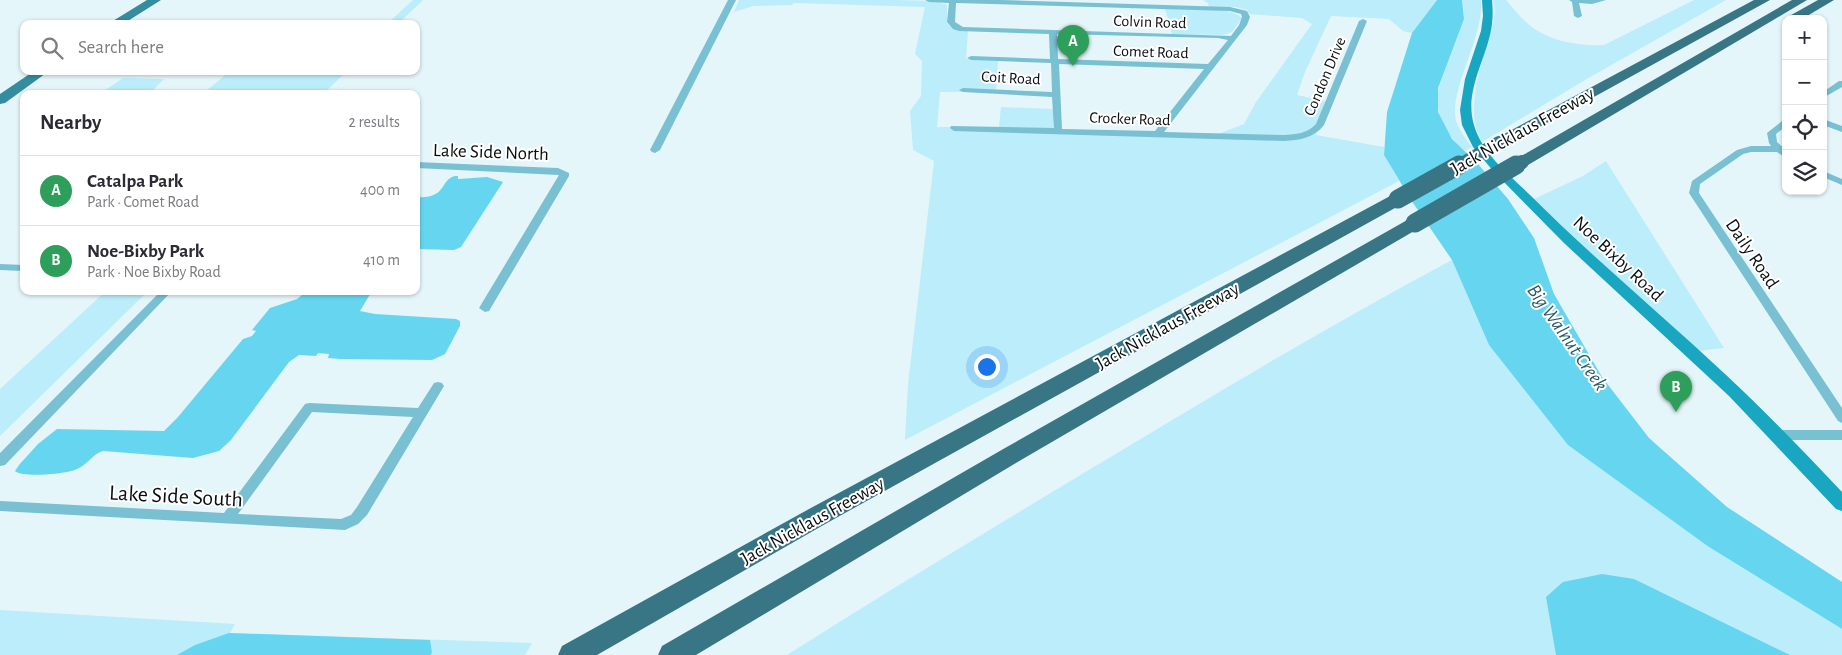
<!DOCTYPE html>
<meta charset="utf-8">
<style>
:root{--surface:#fff;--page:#f2f2f3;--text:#2b2b33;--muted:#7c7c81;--line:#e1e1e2;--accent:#917b21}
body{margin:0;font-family:"Alegreya Sans",sans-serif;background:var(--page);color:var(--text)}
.controls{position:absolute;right:15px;top:15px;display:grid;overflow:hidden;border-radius:10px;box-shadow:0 1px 4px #0004}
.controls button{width:45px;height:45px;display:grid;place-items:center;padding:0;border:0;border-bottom:1px solid var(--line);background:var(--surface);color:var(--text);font:25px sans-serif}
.you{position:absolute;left:986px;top:366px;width:18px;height:18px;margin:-12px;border:4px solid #fff;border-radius:50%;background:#1a73e8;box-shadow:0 0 0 8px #1a73e833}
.badge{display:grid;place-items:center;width:32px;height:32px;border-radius:50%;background:var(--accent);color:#fff;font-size:16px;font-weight:700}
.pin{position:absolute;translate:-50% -41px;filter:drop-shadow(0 1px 2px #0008)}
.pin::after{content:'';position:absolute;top:26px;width:18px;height:15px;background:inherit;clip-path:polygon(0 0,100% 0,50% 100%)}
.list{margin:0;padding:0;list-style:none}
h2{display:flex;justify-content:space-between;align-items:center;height:65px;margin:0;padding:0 20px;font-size:21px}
h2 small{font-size:16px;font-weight:400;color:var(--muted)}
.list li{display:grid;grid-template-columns:32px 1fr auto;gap:15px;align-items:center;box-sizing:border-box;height:70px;padding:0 20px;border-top:1px solid var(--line)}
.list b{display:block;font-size:19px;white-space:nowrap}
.list p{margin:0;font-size:16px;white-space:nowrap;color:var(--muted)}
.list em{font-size:16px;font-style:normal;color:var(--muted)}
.icon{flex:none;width:28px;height:28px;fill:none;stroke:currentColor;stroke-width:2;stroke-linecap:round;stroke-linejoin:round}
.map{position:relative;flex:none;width:1842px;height:655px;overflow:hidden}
.search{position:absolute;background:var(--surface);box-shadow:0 1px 4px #0004;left:20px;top:20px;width:400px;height:55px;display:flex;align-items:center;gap:12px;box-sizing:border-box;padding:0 18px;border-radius:10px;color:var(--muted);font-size:19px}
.panel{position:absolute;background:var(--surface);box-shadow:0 1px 4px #0004;left:20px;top:90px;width:400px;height:205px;border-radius:10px}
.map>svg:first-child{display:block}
.green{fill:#bbedfa}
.water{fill:#66d5f0}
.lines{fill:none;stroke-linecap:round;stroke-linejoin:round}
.street{fill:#79c0d2;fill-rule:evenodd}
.secondary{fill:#19a6c1;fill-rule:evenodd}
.primary{fill:#368c9f;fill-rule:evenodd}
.highway{fill:#397685;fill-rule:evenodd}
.highway-bridge-far1{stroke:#397685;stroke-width:14}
.highway-bridge{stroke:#397685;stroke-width:19}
.labels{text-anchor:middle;stroke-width:4;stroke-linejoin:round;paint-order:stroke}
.far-street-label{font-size:16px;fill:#080e0f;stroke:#fff}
.street-label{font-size:19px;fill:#080e0f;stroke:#fff}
.water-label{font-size:20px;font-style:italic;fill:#285864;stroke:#fff}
.near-street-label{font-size:22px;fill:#080e0f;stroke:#fff}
</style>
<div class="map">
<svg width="1842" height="655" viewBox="0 0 1842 655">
<rect width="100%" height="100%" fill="#e4f6fa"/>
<g class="green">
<polygon points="413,0 423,0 398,24 387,24"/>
<polygon points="739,0 895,0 934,1 947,5 947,23 950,26 968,31 966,59 998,61 996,90 963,90 963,92 940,92 937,127 999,127 1001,107 1054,109 1056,129 1218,134 1244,124 1256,102 1312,24 1302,18 1249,14 1247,10 1236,7 1209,7 1208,3 1203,0 1437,0 1412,33 1403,31 1389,19 1331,16 1305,72 1297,95 1325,101 1316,135 1384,147 1384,155 1399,181 905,440 908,384 934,161 913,150 910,111 921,96 922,61 915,54 925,7 794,3 792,5 753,6 734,12"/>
<path d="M1462 0H1481C1484 38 1448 91 1456 121 1459 129 1466 140 1472 147L1464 151C1422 110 1438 85 1457 37 1462 23 1466 15 1462 0Z"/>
<path d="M1493 0H1506C1514 9 1523 21 1533 28 1553 42 1580 46 1604 45L1694 0H1726L1585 80 1482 142C1462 110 1485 53 1494 19L1495 11Z"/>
<path d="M1165 9C1182 9 1230 5 1242 18L1232 32 1223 35 1172 34Z"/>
<polygon points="230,71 347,71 323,94 100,94 123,78 164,79 152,91 197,94 205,92"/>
<polygon points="1606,161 1724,348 1697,351 1532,200 1583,176"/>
<path d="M1452 260 1489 345 1709 547 1842 629V655H787C884 593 983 534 1082 474 1204 401 1326 327 1452 260Z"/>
<polygon points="106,291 148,291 0,436 0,389"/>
<polygon points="0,610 235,624 230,633 532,643 525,655 0,655"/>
</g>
<g class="water">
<polygon points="1437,0 1462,0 1464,19 1438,88 1438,112 1452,139 1478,164 1508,199 1534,238 1554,294 1602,377 1649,438 1727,507 1842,582 1842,629 1709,547 1568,445 1489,345 1452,260 1411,200 1384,155 1387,112 1412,33"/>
<path d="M455 176H458V179L487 177 503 182 461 247 454 250 416 249V197C448 199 439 180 455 176Z"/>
<path d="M307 291H372L360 311 375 314 456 319 460 321V326L445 354 432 360 340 359 328 358 329 354 318 353 316 356 299 355 289 362 231 440 219 451 193 458 103 451C94 453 87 465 77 469 68 474 22 478 15 471L19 465 38 444 57 429 164 431 178 417 243 339 252 336 256 331 252 330 270 308 297 299Z"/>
<polygon points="1602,574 1634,579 1790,655 1556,655 1546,597 1563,582"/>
<polygon points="229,633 430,640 432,653 430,655 177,655 195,645"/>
</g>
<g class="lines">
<g class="street">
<polygon points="728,0 736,0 660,150 655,153 652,152 650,150"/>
<path d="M925 0H1001L1230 7 1247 11 1250 17 1247 25 1164 132 1284 135C1296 134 1307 134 1316 124L1359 21 1363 19 1367 21 1324 125C1314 138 1300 140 1284 141L954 131 950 128 951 126 1054 128 1052 97 963 92 959 90 963 88 1052 92 1051 63 971 60 967 58 971 56 1050 59 1049 34 959 31 953 29 947 22 949 3 929 2ZM956 3 1230 11 1241 14 1242 17 1239 25 1231 36 963 27 955 22ZM1057 34 1218 38 1228 40 1208 64 1058 59ZM1059 64 1204 69 1155 131 1062 129Z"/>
<polygon points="1569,0 1606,0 1592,4 1579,3 1582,16 1578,18 1574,16 1572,2"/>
<polygon points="1839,81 1842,81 1842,87 1823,98 1823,92"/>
<polygon points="1786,118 1786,126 1776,134 1777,142 1786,150 1786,158 1777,152 1751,152 1743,154 1700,184 1699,193 1842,408 1842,423 1838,421 1689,193 1692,181 1737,150 1751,146 1771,146 1769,143 1767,133"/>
<polygon points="1823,119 1842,126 1842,132 1823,125"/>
<polygon points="416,162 558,168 569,173 569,176 489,311 485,312 479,308 559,175 416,168"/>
<polygon points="1823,171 1842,179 1842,185 1823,177"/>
<polygon points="0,264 24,265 24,271 0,270"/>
<polygon points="161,291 172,291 5,465 0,466 0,453"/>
<path d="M438 382 442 383 444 386 367 515 358 524 345 530 0 511V501L224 513 305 404 309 403 418 408 434 383ZM312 412 413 417 357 507 351 515 341 519 238 514Z"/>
<polygon points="1776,430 1842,430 1842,440 1776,440 1772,438 1770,435 1772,432"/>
</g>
<path class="secondary" d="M1482 0H1492C1493 10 1493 20 1491 30 1485 62 1464 92 1474 125 1482 154 1510 175 1530 195 1593 258 1661 314 1725 374 1766 412 1804 452 1842 492V511L1836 509 1729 396 1564 243 1494 172 1473 147 1462 125 1460 110 1465 79 1481 31 1483 16Z"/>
<g class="primary">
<polygon points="147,0 161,0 123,24 108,24"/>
<polygon points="34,71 49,71 5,103 0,104 0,94"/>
</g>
<g class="highway">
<polygon points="1754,0 1770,0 1505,146 1493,146 1491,143 1493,140"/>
<polygon points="1792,0 1807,0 1528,165 1516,165 1514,162 1516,159"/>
<polygon points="1818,0 1834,0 1802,19 1786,19 1786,21 1784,19"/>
<polygon points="1398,194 1404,195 1407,199 1404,203 827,523 597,655 558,655 562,646 809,509 1392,195"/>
<polygon points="1415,218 1421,219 1424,223 1421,227 1021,460 696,655 658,655 662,646 1005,448 1409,219"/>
</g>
<g class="highway-bridge-far1">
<polyline points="1457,167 1499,143"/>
<polyline points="1514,167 1522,162"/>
</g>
<g class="highway-bridge">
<polyline points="1398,199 1459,165"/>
<polyline points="1415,223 1516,165"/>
</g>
</g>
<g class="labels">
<g class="far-street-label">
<text transform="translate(1150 21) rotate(2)" y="6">Colvin Road</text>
<text transform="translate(1151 51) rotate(2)" y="6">Comet Road</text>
<text transform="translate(1324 76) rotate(-67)" y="6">Condon Drive</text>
<text transform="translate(1011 77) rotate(3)" y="6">Coit Road</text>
<text transform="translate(1130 118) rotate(2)" y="6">Crocker Road</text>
</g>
<g class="street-label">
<text transform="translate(1522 130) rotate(-29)" y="7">Jack Nicklaus Freeway</text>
<text transform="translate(491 151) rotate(2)" y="7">Lake Side North</text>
<text transform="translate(1753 253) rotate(56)" y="7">Daily Road</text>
<text transform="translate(1619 258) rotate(43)" y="7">Noe Bixby Road</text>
<text transform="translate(1167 325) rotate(-29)" y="7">Jack Nicklaus Freeway</text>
<text transform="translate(812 520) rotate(-29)" y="7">Jack Nicklaus Freeway</text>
</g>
<g class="water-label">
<text transform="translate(1568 337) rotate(55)" y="7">Big Walnut Creek</text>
</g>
<g class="near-street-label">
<text transform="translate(176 495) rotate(3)" y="8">Lake Side South</text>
</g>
</g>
</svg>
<div class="controls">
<button>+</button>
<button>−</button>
<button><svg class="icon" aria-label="locate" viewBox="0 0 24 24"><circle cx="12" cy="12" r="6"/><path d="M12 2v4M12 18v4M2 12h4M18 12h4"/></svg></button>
<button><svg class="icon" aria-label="layers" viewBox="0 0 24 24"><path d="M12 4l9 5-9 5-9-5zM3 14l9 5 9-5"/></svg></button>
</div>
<div class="you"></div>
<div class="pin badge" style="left:1073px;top:66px;background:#2e9e5b">A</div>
<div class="pin badge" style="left:1676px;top:412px;background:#2e9e5b">B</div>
<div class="search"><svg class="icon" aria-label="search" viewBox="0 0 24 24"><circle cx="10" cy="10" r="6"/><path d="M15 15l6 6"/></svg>Search here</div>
<section class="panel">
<h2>Nearby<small>2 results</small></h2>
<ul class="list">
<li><span class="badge" style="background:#2e9e5b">A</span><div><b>Catalpa Park</b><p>Park · Comet Road</p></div><em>400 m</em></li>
<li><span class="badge" style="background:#2e9e5b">B</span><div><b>Noe-Bixby Park</b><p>Park · Noe Bixby Road</p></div><em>410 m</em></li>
</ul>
</section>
</div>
